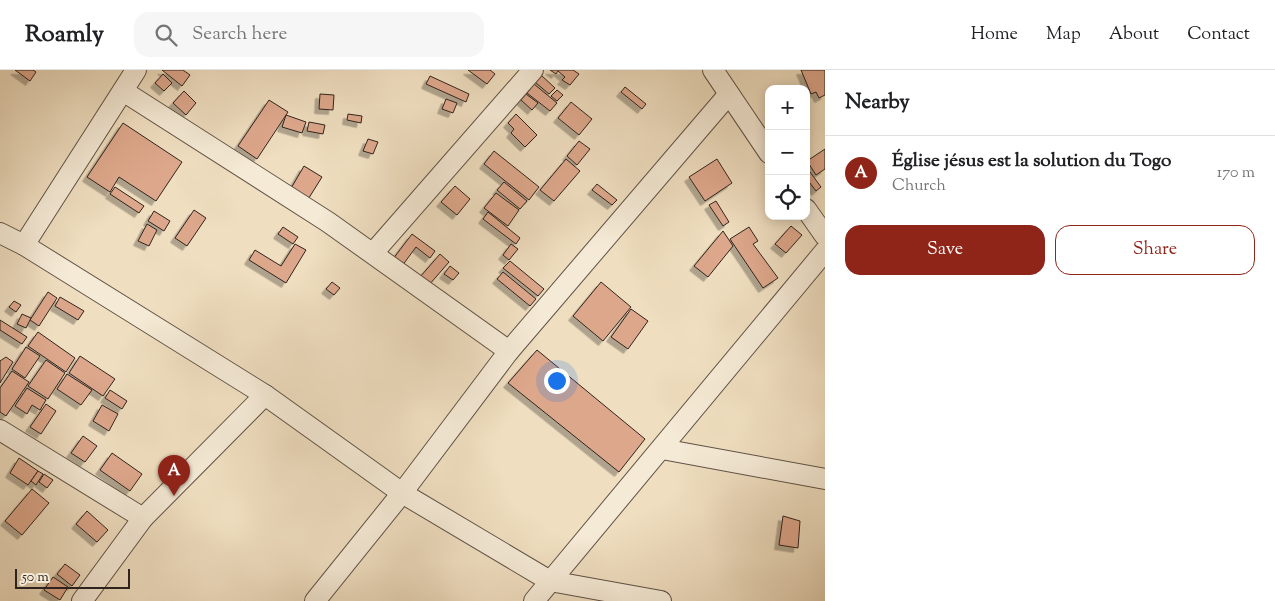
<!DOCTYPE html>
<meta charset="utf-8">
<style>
:root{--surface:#fff;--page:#f6f6f6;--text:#202124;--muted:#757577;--line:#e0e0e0;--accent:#8f2418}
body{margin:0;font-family:"Sorts Mill Goudy",serif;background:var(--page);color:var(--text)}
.controls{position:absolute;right:15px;top:15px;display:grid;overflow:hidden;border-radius:10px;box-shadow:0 2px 12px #0003}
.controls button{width:45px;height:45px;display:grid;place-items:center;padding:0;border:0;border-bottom:1px solid var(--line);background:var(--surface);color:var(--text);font:25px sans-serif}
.scale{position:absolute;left:15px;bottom:12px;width:115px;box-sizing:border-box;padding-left:5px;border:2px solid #30231d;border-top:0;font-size:14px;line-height:18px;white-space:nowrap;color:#30231d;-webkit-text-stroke:4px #f5ead6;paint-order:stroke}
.you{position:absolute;left:556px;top:310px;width:18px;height:18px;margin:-12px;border:4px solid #fff;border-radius:50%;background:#1a73e8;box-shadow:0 0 0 8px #1a73e833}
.badge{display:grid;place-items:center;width:32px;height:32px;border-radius:50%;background:var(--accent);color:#fff;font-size:16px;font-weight:700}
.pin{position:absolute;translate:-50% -41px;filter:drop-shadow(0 1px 2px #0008)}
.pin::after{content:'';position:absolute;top:26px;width:18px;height:15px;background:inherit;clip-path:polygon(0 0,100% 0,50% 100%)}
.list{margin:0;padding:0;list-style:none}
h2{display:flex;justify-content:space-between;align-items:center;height:65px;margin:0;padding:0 20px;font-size:21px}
h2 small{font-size:16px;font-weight:400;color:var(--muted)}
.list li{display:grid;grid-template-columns:32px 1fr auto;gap:15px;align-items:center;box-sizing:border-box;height:75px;padding:0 20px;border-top:1px solid var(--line)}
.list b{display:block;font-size:19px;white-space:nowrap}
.list p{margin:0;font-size:16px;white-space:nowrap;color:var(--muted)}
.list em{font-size:16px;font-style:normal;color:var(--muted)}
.actions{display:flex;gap:10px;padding:15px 20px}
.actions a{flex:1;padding:11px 0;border:1px solid var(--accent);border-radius:15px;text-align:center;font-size:18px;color:var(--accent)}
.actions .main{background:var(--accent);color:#fff}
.icon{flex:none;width:28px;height:28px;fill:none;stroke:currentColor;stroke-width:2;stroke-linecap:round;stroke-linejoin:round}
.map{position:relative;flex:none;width:825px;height:531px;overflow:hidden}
header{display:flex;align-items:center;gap:30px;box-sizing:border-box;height:70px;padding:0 25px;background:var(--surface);border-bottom:1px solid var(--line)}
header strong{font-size:24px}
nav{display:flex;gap:28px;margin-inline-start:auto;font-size:18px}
.search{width:350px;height:45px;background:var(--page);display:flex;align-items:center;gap:12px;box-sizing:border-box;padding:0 18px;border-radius:15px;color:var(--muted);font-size:19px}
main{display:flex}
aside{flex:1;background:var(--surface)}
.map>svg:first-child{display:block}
.building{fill:#dda78b;stroke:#30231d;filter:url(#shadow)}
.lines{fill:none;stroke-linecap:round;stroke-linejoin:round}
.minor-casing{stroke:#605246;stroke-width:22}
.minor{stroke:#f5ead6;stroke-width:20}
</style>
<header>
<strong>Roamly</strong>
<div class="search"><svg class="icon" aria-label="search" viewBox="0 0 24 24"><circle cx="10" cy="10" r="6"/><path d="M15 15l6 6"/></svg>Search here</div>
<nav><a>Home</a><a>Map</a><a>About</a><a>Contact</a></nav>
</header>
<main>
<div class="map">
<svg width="825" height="531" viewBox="0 0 825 531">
<defs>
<filter id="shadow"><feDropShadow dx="-4.5" dy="4.5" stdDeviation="0" flood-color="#0004"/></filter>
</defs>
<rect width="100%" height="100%" fill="#efdec0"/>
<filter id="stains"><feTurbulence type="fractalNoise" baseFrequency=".004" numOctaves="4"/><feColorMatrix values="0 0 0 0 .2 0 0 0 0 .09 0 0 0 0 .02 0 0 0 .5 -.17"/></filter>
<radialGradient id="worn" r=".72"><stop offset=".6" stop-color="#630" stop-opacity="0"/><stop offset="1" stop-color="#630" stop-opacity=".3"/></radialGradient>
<g class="building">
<polygon points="15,0 33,0 36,2 30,11"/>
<polygon points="162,0 183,0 190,5 182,16"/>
<polygon points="468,0 490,0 495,4 487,14"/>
<polygon points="550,0 573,0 579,4 570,15 562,10 565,7 558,1 556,4"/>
<polygon points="801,0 825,0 825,25 819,28 816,22 811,24"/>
<polygon points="163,4 172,13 164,21 155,13"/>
<polygon points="541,5 555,18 549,24 535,12"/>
<polygon points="430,6 469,24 466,32 426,14"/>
<polygon points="534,14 557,33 550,41 527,23"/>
<polygon points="625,17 646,34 642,39 621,22"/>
<polygon points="557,20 563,25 557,31 551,26"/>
<polygon points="184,21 196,33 186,45 173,33"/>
<polygon points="320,24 334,25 333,40 319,39"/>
<polygon points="526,24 538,33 532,40 521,30"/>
<polygon points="446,29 457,33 453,43 442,39"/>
<polygon points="269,30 288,42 257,89 238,76"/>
<polygon points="571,32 592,49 579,65 558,48"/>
<polygon points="348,44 362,46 361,53 347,50"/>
<polygon points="516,44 537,65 525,77 511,63 514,59 508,53"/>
<polygon points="286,45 306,52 302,63 282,57"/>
<polygon points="309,52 325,55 323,64 307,61"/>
<polygon points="123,53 182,92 156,131 119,107 110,122 87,107"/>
<polygon points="368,69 378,72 373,84 363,81"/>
<polygon points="579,71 590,79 577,95 567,86"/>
<polygon points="825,79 825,99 816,105 807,91"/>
<polygon points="494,81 539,117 529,130 484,94"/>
<polygon points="566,89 580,101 554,131 540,120"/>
<polygon points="717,89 732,113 705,131 689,107"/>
<polygon points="304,96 322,107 307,131 290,120"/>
<polygon points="810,102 821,117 816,121 806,108 806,105"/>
<polygon points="504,112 527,131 520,139 497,120"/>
<polygon points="597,114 617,130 612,135 592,120"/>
<polygon points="455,116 470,129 457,145 441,132"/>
<polygon points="115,117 144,136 139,143 110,124"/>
<polygon points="496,123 519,140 508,156 484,138"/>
<polygon points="716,131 729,152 723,156 709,135"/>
<polygon points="194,140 206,148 187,176 175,168"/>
<polygon points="154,141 170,151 164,161 148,151"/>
<polygon points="488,142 520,168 516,174 483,149"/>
<polygon points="147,154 157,160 149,176 138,171"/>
<polygon points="791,156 802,165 786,183 775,174"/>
<polygon points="283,157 298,167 293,174 278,164"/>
<polygon points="749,157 758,171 753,174 778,208 763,218 730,169"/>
<polygon points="723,161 733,176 708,207 694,196"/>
<polygon points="412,164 435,181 430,188 416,177 402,196 393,189"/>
<polygon points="295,174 306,180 286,213 249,190 255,180 281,196"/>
<polygon points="511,174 518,179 509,190 503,185"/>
<polygon points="440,184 449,192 429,215 420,207"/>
<polygon points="510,191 544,219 538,226 503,198"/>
<polygon points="450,196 459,203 453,210 444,204"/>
<polygon points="503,202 536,229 530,236 497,209"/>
<polygon points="332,212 340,218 334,225 326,219"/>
<polygon points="601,212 631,237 603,271 573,246"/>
<polygon points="48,222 57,228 39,256 30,250"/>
<polygon points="60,227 84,241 78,250 55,236"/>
<polygon points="14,231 21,235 16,242 9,237"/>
<polygon points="631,239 648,251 628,279 611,267"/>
<polygon points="22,244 31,248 26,258 17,254"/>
<polygon points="0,250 27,267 22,274 0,260"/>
<polygon points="38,262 75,288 66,302 28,276"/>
<polygon points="26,277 40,286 25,308 12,299"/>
<polygon points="537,280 645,369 619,402 508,313"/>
<polygon points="80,286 115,309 103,326 69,303"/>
<polygon points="6,287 13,292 0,313 0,291"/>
<polygon points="46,290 65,303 48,329 28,316"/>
<polygon points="12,301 29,312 6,346 0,342 0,318"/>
<polygon points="67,304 92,320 81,335 57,319"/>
<polygon points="27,318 46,330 40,340 32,335 27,344 15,336"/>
<polygon points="110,320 127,331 122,339 105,328"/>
<polygon points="46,334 56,341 41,364 30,357"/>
<polygon points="102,335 118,344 109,361 93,351"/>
<polygon points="83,366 97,376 85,392 71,383"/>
<polygon points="112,383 142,404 130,421 100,400"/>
<polygon points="19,388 38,401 28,415 10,403"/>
<polygon points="38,401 43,404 36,415 31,411"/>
<polygon points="44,404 53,410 47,418 39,412"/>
<polygon points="32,419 49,433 22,465 5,451"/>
<polygon points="87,441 108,460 97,472 76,454"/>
<polygon points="783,446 800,451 798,478 779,475"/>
<polygon points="65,494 80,505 72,516 57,504"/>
<polygon points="53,507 68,517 60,530 44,520"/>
</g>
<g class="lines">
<defs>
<g id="minor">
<polyline points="713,0 769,83"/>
<polyline points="123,21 328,152 509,281"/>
<polyline points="806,139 825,166"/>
<polyline points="0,163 24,175 265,325 402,423 550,511 661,531"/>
<polyline points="24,175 136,0"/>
<polyline points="373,183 533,0"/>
<polyline points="0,360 143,448"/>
<polyline points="662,379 825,409"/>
<polyline points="82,531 143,448 265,325"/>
<polyline points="315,531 402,423 509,281 729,24"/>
<polyline points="534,531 825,181"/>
</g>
</defs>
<use href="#minor" class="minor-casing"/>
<use href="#minor" class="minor"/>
</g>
<rect width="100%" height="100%" filter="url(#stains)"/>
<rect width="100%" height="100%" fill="url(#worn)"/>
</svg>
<div class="controls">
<button>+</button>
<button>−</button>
<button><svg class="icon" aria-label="locate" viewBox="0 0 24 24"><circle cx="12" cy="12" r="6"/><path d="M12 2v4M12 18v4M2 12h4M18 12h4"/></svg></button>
</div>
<div class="scale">50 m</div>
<div class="you"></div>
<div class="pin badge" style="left:174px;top:426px">A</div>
</div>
<aside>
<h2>Nearby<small></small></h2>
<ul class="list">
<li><span class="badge">A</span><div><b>Église jésus est la solution du Togo</b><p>Church</p></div><em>170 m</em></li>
</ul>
<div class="actions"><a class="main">Save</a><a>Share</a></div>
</aside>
</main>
